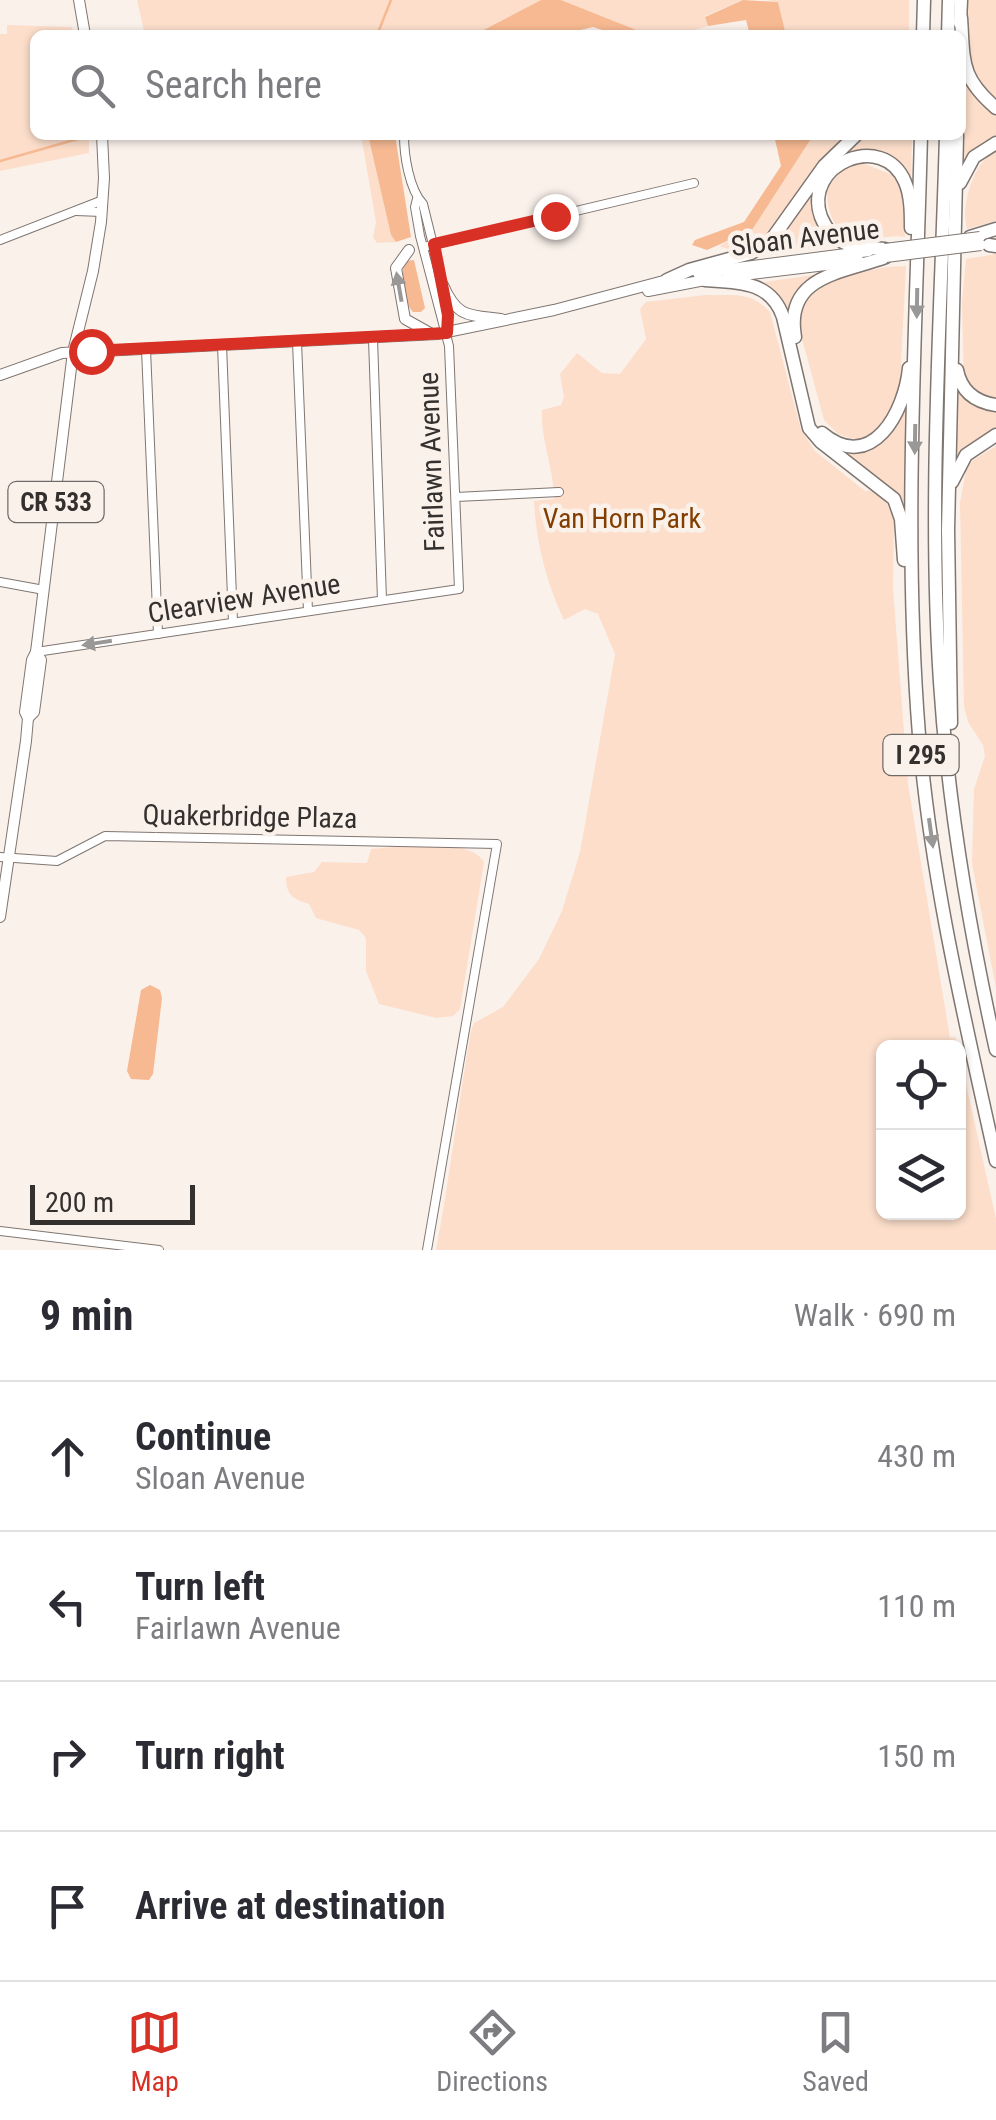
<!DOCTYPE html>
<meta charset="utf-8">
<style>
:root{--surface:#fff;--page:#f2f2f3;--text:#2b2b33;--muted:#7c7c81;--line:#e1e1e2;--accent:#d93025}
body{margin:0;font-family:"Roboto Condensed",sans-serif;background:var(--page);color:var(--text)}
.controls{position:absolute;right:30px;bottom:30px;display:grid;overflow:hidden;border-radius:15px;box-shadow:0 2px 8px #0004}
.controls button{width:90px;height:90px;display:grid;place-items:center;padding:0;border:0;border-bottom:2px solid var(--line);background:var(--surface);color:var(--text);font:50px sans-serif}
.scale{position:absolute;left:30px;bottom:25px;width:165px;box-sizing:border-box;padding-left:10px;border:5px solid #34302e;border-top:0;font-size:28px;line-height:35px;white-space:nowrap;color:#34302e;-webkit-text-stroke:8px #fbf1eb;paint-order:stroke}
.stop{position:absolute;width:30px;height:30px;margin:-22px;border:8px solid #d93025;border-radius:50%;background:#fff}
.stop.end{background:#d93025;border-color:#fff;box-shadow:0 2px 10px #0008}
.list{margin:0;padding:0;list-style:none}
h2{display:flex;justify-content:space-between;align-items:center;height:130px;margin:0;padding:0 40px;font-size:42px}
h2 small{font-size:32px;font-weight:400;color:var(--muted)}
.list li{display:grid;grid-template-columns:65px 1fr auto;gap:30px;align-items:center;box-sizing:border-box;height:150px;padding:0 40px;border-top:2px solid var(--line)}
.list b{display:block;font-size:38px;white-space:nowrap}
.list p{margin:0;font-size:32px;white-space:nowrap;color:var(--muted)}
.list em{font-size:32px;font-style:normal;color:var(--muted)}
.icon{flex:none;width:55px;height:55px;fill:none;stroke:currentColor;stroke-width:2;stroke-linecap:round;stroke-linejoin:round}
.map{position:relative;flex:none;width:996px;height:1250px;overflow:hidden}
.search{position:absolute;background:var(--surface);box-shadow:0 2px 8px #0004;left:30px;right:30px;top:30px;height:110px;display:flex;align-items:center;gap:25px;box-sizing:border-box;padding:0 35px;border-radius:15px;color:var(--muted);font-size:38px}
.sheet{height:730px;background:var(--surface)}
nav{display:flex;justify-content:space-around;align-items:center;box-sizing:border-box;height:140px;border-top:2px solid var(--line);background:var(--surface);font-size:28px;color:var(--muted)}
nav a{display:grid;justify-items:center;gap:5px}
nav .on{color:var(--accent)}
.map>svg:first-child{display:block}
.green{fill:#fcdecb}
.water{fill:#f6b992}
.lines{fill:none;stroke-linecap:round;stroke-linejoin:round}
.stream{stroke:#f6b992;stroke-width:2.5}
.minor-casing{stroke:#7f7671;stroke-width:10}
.major-casing{stroke:#7f7671;stroke-width:12}
.highway-casing{stroke:#7f7671;stroke-width:15}
.minor{stroke:#fff;stroke-width:8}
.major{stroke:#fff;stroke-width:10}
.highway{stroke:#fff;stroke-width:12}
.major-bridge-casing{stroke:#7f7671;stroke-width:12;stroke-linecap:butt}
.major-bridge{stroke:#fff;stroke-width:10}
.oneway{fill:#9a9896}
.route{stroke:#d93025;stroke-width:12}
.labels{text-anchor:middle;stroke-width:9;stroke-linejoin:round;paint-order:stroke}
.shield{fill:#fbf1eb;stroke:#706a67;stroke-width:2.5}
.shield-label{font-size:25px;font-weight:bold;fill:#34302e}
.street-label{font-size:28px;fill:#34302e;stroke:#fbf1eb}
.park-label{font-size:28px;fill:#823e00;stroke:#fbf1eb}
</style>
<div class="map">
<svg width="996" height="1250" viewBox="0 0 996 1250">
<rect width="100%" height="100%" fill="#fbf1eb"/>
<g class="green">
<polygon points="137,0 541,0 474,35 145,35"/>
<polygon points="561,0 743,0 705,16 708,26 677,35 649,35"/>
<polygon points="766,0 909,0 909,35 786,35 778,2"/>
<polygon points="968,0 996,0 996,98 969,73"/>
<polygon points="7,25 72,27 73,35 35,35 35,135 89,135 89,153 0,171 0,34 7,34"/>
<polygon points="962,77 996,112 996,140 984,141 961,166"/>
<polygon points="361,135 368,135 391,235 396,242 377,243 373,237 376,222"/>
<polygon points="812,135 846,135 811,172 768,237 741,253 719,246 752,230"/>
<polygon points="866,135 912,135 911,184 904,171 882,151 843,153"/>
<path d="M996 149V221L967 229C960 205 973 164 996 149Z"/>
<path d="M862 163 893 175 903 193 905 237C894 235 884 238 873 239 839 243 826 217 827 188L842 170Z"/>
<polygon points="816,185 817,212 839,245 753,256"/>
<polygon points="996,254 996,398 985,396 964,382 962,302 966,259"/>
<polygon points="906,266 900,385 885,423 868,437 856,440 838,434 824,420 798,324 807,299 832,278 886,267"/>
<polygon points="821,274 787,319 757,283"/>
<path d="M705 295C732 296 750 290 770 312L801 430 815 451 865 491 875 490 885 500 894 519 893 588 908 784 950 1038 955 1037 958 1047 884 1048V1212H958L959 1052 996 1219V1250H436C450 1177 458 1104 471 1031L474 1023 503 1007 539 959 562 911 580 852 615 654 598 614 585 609 564 620C546 582 536 542 534 501L554 499C554 468 540 439 542 410L561 405 564 397 560 374 577 353 602 373 620 374 646 339 640 309 646 302Z"/>
<polygon points="954,377 996,407 996,429 955,464"/>
<polygon points="906,405 904,519 897,498 836,448 864,448"/>
<polygon points="996,446 996,988 972,864 974,789 985,756 983,745 968,722 964,706 960,503 966,470 973,460"/>
<path d="M395 847C420 848 470 839 484 862L460 1009 453 1016 436 1018 379 1004 366 971V938L359 930 316 918 309 904C293 899 286 895 286 877L314 872 322 862 367 863 371 849Z"/>
</g>
<g class="water">
<polygon points="541,0 561,0 649,35 618,35 593,27 559,35 474,35"/>
<polygon points="743,0 778,2 786,35 750,35 746,20 708,26 705,17"/>
<polygon points="368,135 395,135 411,237 396,242 391,235"/>
<polygon points="774,135 812,137 752,230 707,250 692,245 695,240 744,222 781,166"/>
<path d="M414 260 425 308 421 312H413C403 301 400 275 405 261Z"/>
<polygon points="150,985 160,990 162,998 153,1074 149,1080 131,1079 127,1071 141,990"/>
</g>
<g class="lines">
<g class="stream">
<polyline points="377,35 391,0"/>
<polyline points="110,137 115,135"/>
<polyline points="0,161 81,138 96,139"/>
</g>
<defs>
<g id="minor">
<path d="M404 135C404 155 409 189 423 204L443 285 447 328"/>
<polyline points="76,211 102,212"/>
<polyline points="0,240 103,200"/>
<polyline points="424,247 694,183"/>
<polyline points="373,339 382,600"/>
<polyline points="297,342 308,611"/>
<polyline points="222,345 233,622"/>
<polyline points="146,349 158,634"/>
<polyline points="456,497 559,492"/>
<polyline points="0,582 44,590"/>
<polyline points="36,652 459,589 449,346 420,236 415,207 417,199"/>
<polyline points="0,857 57,861 105,836 497,844 427,1250"/>
<polyline points="0,1231 159,1250"/>
</g>
<g id="major">
<polyline points="79,0 85,35"/>
<polyline points="409,250 396,268 405,319 430,333"/>
<polyline points="698,273 869,251"/>
<polyline points="727,277 859,261"/>
<path d="M443 285C457 318 469 315 501 319"/>
<polyline points="648,291 710,279"/>
<polyline points="0,375 62,353 437,334 554,310 671,279"/>
<polyline points="28,718 34,712 41,660 36,652"/>
<polyline points="0,917 26,741 28,718 25,712 32,660 36,652 73,352 93,271 101,222 104,178 102,135"/>
</g>
<g id="highway">
<path d="M961 18C964 62 960 77 996 108"/>
<polyline points="960,23 961,0"/>
<polyline points="923,35 924,0"/>
<polyline points="948,35 949,0"/>
<path d="M921 135C916 334 903 536 919 735 931 880 965 1020 996 1161"/>
<path d="M946 135C941 317 928 501 940 682 948 807 969 928 996 1050"/>
<polyline points="960,183 974,157 996,143"/>
<polyline points="970,237 996,229"/>
<polyline points="989,245 996,246"/>
<path d="M885 249C873 248 859 248 847 244 835 239 826 229 821 217 802 164 883 130 905 182 911 196 911 213 911 228"/>
<polyline points="667,280 689,270 751,253 769,243 824,166 856,135"/>
<path d="M705 280C738 282 771 281 783 317L809 428 821 442 894 499 901 519 904 560"/>
<path d="M795 337C784 275 843 273 886 257"/>
<path d="M957 370C961 391 975 402 996 405"/>
<path d="M822 433C872 475 905 411 909 368"/>
<polyline points="952,482 966,455 996,435"/>
<polyline points="951,723 948,530 957,135"/>
</g>
</defs>
<use href="#minor" class="minor-casing"/>
<use href="#major" class="major-casing"/>
<use href="#highway" class="highway-casing"/>
<use href="#minor" class="minor"/>
<use href="#major" class="major"/>
<use href="#highway" class="highway"/>
<defs>
<g id="major-bridge">
<polyline points="885,249 980,237"/>
<polyline points="886,257 981,245"/>
</g>
</defs>
<use href="#major-bridge" class="major-bridge-casing"/>
<use href="#major-bridge" class="major-bridge"/>
</g>
<defs><path id="oneway-solid" d="M-6-.8H1V-3.2L6.5 0L1 3.2V.8H-6Z" transform="scale(2.5)"/></defs>
<g class="oneway">
<use href="#oneway-solid" transform="translate(399 287) rotate(-100)"/>
<use href="#oneway-solid" transform="translate(917 303) rotate(91)"/>
<use href="#oneway-solid" transform="translate(915 439) rotate(91)"/>
<use href="#oneway-solid" transform="translate(97 643) rotate(171)"/>
<use href="#oneway-solid" transform="translate(931 833) rotate(82)"/>
</g>
<g class="lines">
<polyline class="route" points="91,351 447,333 448,315 434,244 555,216"/>
</g>
<g class="labels">
<g class="shield">
<rect x="8.5" y="482" width="95" height="40" rx="8"/>
<rect x="883.5" y="735" width="75" height="40" rx="8"/>
</g>
<g class="shield-label">
<text x="56" y="511">CR 533</text>
<text x="921" y="764">I 295</text>
</g>
<g class="street-label">
<text transform="translate(805 237) rotate(-7)" y="10">Sloan Avenue</text>
<text transform="translate(431 462) rotate(-92)" y="10">Fairlawn Avenue</text>
<text transform="translate(244 598) rotate(-9)" y="10">Clearview Avenue</text>
<text transform="translate(250 816) rotate(1)" y="10">Quakerbridge Plaza</text>
</g>
<g class="park-label">
<text x="622" y="528">Van Horn Park</text>
</g>
</g>
</svg>
<div class="controls">
<button><svg class="icon" aria-label="locate" viewBox="0 0 24 24"><circle cx="12" cy="12" r="6"/><path d="M12 2v4M12 18v4M2 12h4M18 12h4"/></svg></button>
<button><svg class="icon" aria-label="layers" viewBox="0 0 24 24"><path d="M12 4l9 5-9 5-9-5zM3 14l9 5 9-5"/></svg></button>
</div>
<div class="scale">200 m</div>
<div class="stop" style="left:91px;top:351px"></div>
<div class="stop end" style="left:555px;top:216px"></div>
<div class="search"><svg class="icon" aria-label="search" viewBox="0 0 24 24"><circle cx="10" cy="10" r="6"/><path d="M15 15l6 6"/></svg>Search here</div>
</div>
<section class="sheet">
<h2>9 min<small>Walk · 690 m</small></h2>
<ul class="list">
<li><svg class="icon" aria-label="ahead" viewBox="0 0 24 24"><path d="M12 20V5M6 11l6-6 6 6"/></svg><div><b>Continue</b><p>Sloan Avenue</p></div><em>430 m</em></li>
<li><svg class="icon" aria-label="left" viewBox="0 0 24 24"><path d="M17 20v-9H6M10 6l-5 5 5 5"/></svg><div><b>Turn left</b><p>Fairlawn Avenue</p></div><em>110 m</em></li>
<li><svg class="icon" aria-label="right" viewBox="0 0 24 24"><path d="M7 20v-9h11M14 6l5 5-5 5"/></svg><div><b>Turn right</b></div><em>150 m</em></li>
<li><svg class="icon" aria-label="arrive" viewBox="0 0 24 24"><path d="M6 21V4h12l-3 4 3 4H6"/></svg><div><b>Arrive at destination</b></div></li>
</ul>
</section>
<nav>
<a class="on"><svg class="icon" aria-label="map" viewBox="0 0 24 24"><path d="M3 6l6-2 6 2 6-2v14l-6 2-6-2-6 2zM9 4v14M15 6v14"/></svg>Map</a>
<a><svg class="icon" aria-label="directions" viewBox="0 0 24 24"><path d="M12 3l9 9-9 9-9-9zM9 14v-3h6M13 9l2 2-2 2"/></svg>Directions</a>
<a><svg class="icon" aria-label="saved" viewBox="0 0 24 24"><path d="M7 4h10v16l-5-4-5 4z"/></svg>Saved</a>
</nav>
